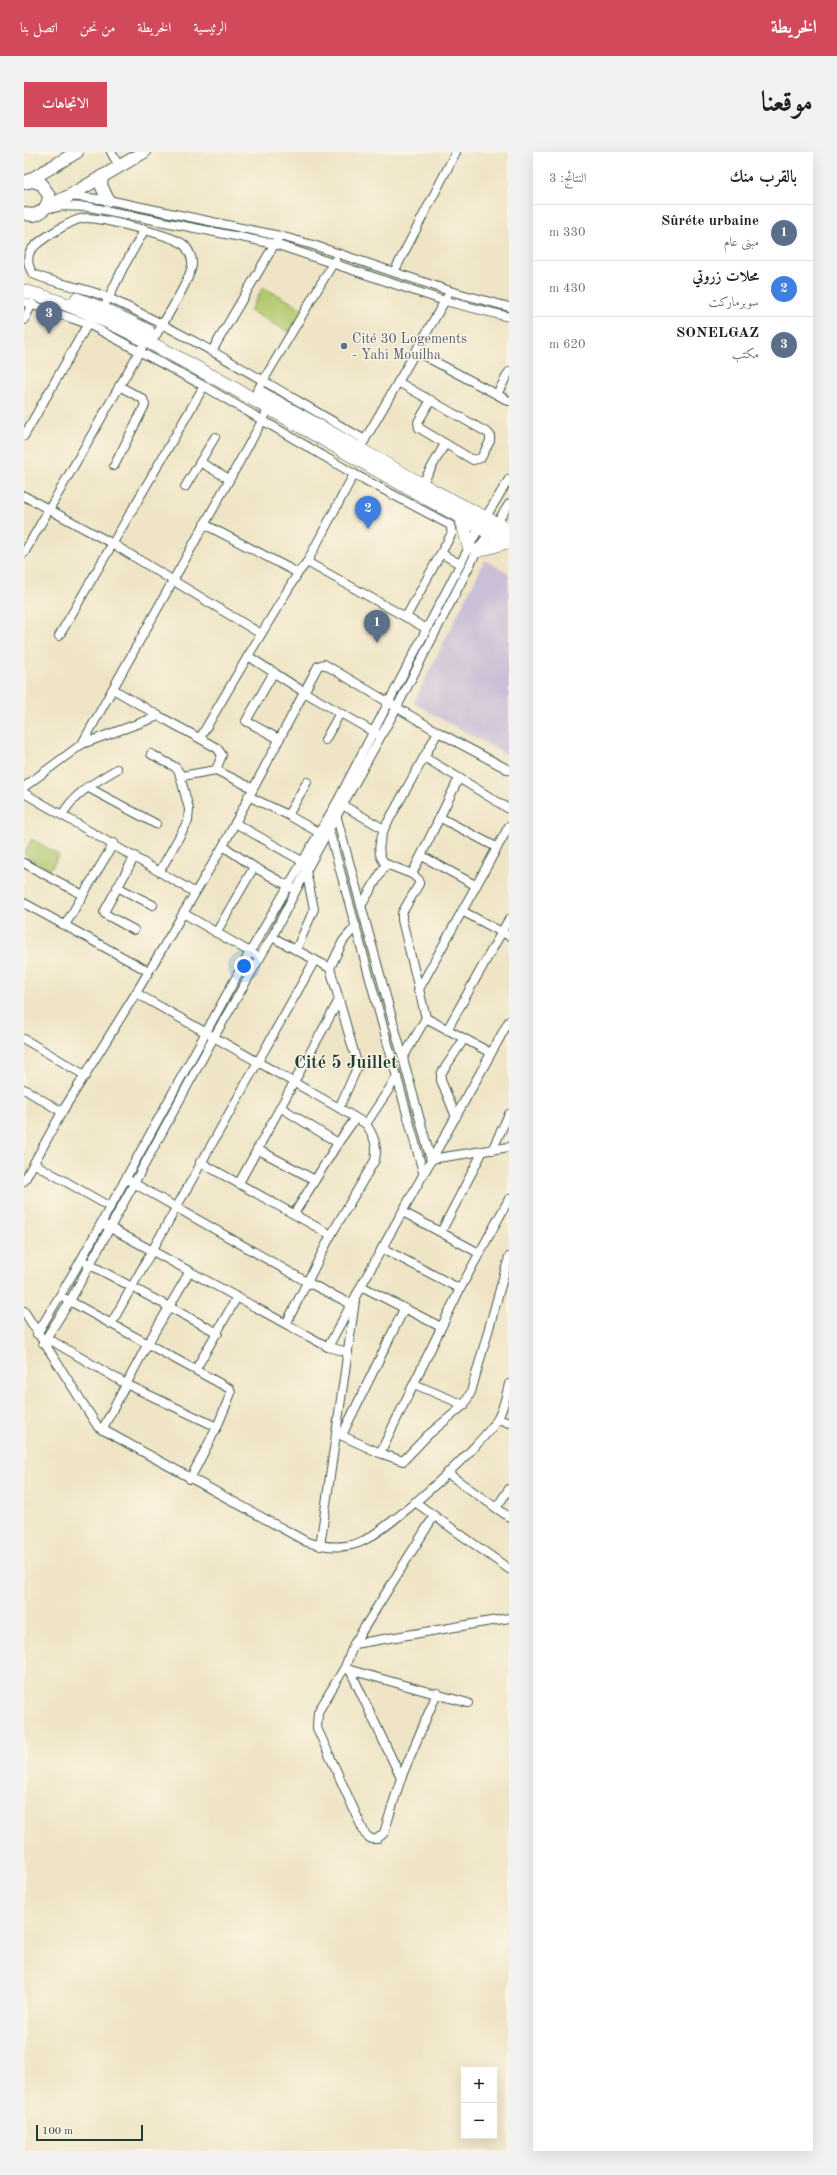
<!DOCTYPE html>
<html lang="ar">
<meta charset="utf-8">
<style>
:root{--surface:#fff;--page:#f2f2f2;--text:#202124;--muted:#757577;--line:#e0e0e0;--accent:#d1495b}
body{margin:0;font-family:"Old Standard TT",Amiri,serif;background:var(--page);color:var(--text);direction:rtl}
.controls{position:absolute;right:12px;bottom:12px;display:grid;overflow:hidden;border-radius:0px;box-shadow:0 4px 16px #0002}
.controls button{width:36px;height:36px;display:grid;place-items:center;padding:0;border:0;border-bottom:1px solid var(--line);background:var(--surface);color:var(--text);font:20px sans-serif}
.scale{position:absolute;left:12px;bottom:10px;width:107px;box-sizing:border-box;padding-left:4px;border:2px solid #1f3d34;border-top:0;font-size:11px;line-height:14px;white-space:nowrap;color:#1f3d34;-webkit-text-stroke:3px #fcf5e5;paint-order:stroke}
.you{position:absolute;left:220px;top:814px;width:14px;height:14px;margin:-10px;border:3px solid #fff;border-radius:50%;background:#1a73e8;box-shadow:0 0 0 6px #1a73e833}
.badge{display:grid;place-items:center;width:26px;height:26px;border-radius:50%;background:var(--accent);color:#fff;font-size:13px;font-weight:700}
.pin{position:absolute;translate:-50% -33px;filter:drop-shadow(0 1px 2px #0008)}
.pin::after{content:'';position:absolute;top:21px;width:14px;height:12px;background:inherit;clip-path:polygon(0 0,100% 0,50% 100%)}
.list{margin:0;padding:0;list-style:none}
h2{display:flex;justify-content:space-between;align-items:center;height:52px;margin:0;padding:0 16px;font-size:17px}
h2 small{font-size:13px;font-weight:400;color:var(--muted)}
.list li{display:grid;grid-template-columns:26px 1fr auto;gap:12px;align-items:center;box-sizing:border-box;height:56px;padding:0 16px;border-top:1px solid var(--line)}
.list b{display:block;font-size:15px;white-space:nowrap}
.list p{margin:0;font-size:13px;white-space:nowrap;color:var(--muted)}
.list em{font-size:13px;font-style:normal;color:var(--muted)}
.map{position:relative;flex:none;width:485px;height:1999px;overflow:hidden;direction:ltr;border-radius:0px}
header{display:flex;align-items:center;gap:24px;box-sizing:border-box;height:56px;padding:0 20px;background:var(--accent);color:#fff}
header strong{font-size:19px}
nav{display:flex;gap:22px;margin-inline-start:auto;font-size:14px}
.intro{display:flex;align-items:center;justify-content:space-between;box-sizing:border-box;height:96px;padding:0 24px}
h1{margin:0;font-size:28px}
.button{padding:10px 18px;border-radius:0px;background:var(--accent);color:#fff;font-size:14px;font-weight:700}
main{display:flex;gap:24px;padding:0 24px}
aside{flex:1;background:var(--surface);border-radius:0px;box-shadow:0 4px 16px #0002}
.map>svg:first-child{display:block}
.industrial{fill:#cabfd6}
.green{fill:#b0c86d;stroke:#688250}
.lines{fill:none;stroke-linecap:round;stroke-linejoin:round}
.street-casing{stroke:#3e564a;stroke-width:10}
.secondary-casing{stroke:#3e564a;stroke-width:14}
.primary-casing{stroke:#3e564a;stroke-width:14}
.street{stroke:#fff;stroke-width:8}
.secondary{stroke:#fff;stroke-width:12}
.primary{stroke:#fff;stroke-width:13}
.service-dot{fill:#5c6f8a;stroke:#fcf5e5;stroke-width:1.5}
.labels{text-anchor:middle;stroke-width:3;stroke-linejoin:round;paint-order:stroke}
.service-label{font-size:14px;fill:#4e5e75;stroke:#fcf5e5;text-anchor:start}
.district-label{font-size:18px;font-weight:bold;fill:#1f3d34;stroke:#fcf5e5}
</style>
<header>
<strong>الخريطة</strong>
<nav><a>الرئيسية</a><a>الخريطة</a><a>من نحن</a><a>اتصل بنا</a></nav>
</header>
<div class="intro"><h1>موقعنا</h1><a class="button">الاتجاهات</a></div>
<main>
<aside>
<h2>بالقرب منك<small>النتائج: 3</small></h2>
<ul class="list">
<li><span class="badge" style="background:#5c6f8a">1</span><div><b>Sûréte urbaine</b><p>مبنى عام</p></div><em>330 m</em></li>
<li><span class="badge" style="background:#3f7fe0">2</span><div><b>محلات زروتي</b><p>سوبرماركت</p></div><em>430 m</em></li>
<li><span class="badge" style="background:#5c6f8a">3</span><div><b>SONELGAZ</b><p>مكتب</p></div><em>620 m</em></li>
</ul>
</aside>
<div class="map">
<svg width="485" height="1999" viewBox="0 0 485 1999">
<rect width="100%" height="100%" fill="#fcf5e5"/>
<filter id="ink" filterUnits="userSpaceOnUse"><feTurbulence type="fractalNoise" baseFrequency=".025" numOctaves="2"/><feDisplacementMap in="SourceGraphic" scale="8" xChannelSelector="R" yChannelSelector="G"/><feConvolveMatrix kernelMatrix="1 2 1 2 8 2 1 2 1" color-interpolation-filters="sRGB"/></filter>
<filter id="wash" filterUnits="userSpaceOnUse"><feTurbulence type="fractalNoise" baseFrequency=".012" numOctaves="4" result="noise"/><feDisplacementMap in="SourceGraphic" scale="16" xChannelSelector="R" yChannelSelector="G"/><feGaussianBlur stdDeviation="0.9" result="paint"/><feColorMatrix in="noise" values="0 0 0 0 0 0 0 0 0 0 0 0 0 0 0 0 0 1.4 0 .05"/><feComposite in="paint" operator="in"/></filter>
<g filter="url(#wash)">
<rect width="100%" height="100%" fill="#efe4c5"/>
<polygon class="industrial" points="461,408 485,422 485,604 389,551"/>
<g class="green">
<polygon points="239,135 281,158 267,181 226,159"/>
<polygon points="8,687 35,703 26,718 0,702"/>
</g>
</g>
<g filter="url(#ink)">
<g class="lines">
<defs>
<g id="street">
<polyline points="87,0 95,14"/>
<polyline points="45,44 84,48 256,84 289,93 426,139 485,155"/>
<polyline points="29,56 38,54 65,55 251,92 421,149 485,165"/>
<polyline points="370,120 432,0"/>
<polyline points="83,149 99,116 121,77"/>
<polyline points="0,150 64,172 83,182 180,234 330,322 426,373 428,381 382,465"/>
<polyline points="0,168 8,152"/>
<path d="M132 183C140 170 167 126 168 113 169 106 164 96 159 92 147 83 78 66 62 66 50 66 8 91 5 102 3 109 5 116 9 122 34 133 62 135 87 147 175 188 257 240 341 288"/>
<polyline points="188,199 253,88"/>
<polyline points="393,200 485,249"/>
<polyline points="374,230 464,281 466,283 466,289 457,306 449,308 395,276 394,270 407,248"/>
<polyline points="233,239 311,108"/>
<polyline points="473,242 485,220"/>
<polyline points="0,284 66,168"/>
<polyline points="339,291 423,145"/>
<polyline points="176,310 205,327"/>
<polyline points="90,314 121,253 119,247 95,234"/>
<polyline points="330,322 283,410 403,477"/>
<polyline points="398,332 421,292"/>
<polyline points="161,335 191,285"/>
<polyline points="0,344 89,392 237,482"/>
<polyline points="180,372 274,421"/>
<polyline points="0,401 122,188"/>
<polyline points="418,402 436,412"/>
<polyline points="35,484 180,234"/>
<polyline points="224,504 274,421 283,410"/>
<polyline points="250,520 222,569 255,587"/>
<polyline points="89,537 135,564"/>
<polyline points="176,586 224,504 280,540 353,582"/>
<polyline points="301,588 316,561"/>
<polyline points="58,592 135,564 193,596 198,603 192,618 228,636"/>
<polyline points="127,602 151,615 155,620 165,657 164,669 136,719"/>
<polyline points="158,624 192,618"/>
<polyline points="435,626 485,657"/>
<polyline points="0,635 58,592 247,253"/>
<polyline points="63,635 132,672"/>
<polyline points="0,641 170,740"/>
<polyline points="224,644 264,663 299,683"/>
<path d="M315 651 360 677C356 689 351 702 362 712L337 754"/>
<path d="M38 663C51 640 72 630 93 617"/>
<polyline points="264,663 283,630"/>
<polyline points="313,666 407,1008"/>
<polyline points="417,666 472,695"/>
<polyline points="211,671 283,712"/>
<polyline points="360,677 414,580"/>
<polyline points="305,678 399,1020"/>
<polyline points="199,694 230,715 268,736"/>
<polyline points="398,704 451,733"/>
<polyline points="0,711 59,743"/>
<polyline points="362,712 388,722 395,728 395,732 378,761 378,768 402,866 380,904"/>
<polyline points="388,722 435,626 400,605"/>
<polyline points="93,735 129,753"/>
<polyline points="0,751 124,819"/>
<polyline points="438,759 485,784"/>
<polyline points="159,761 231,803"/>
<polyline points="41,773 90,691"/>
<polyline points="332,774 319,789 306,816 331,904 333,916 315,956 342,972 373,925"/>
<polyline points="110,778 81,762 80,760 111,704"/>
<polyline points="192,781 230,715"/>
<polyline points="248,785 306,816"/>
<polyline points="272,798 290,757 282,719"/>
<polyline points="394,839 485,674"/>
<polyline points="112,841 315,956"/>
<polyline points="402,866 467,901"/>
<polyline points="423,878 485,767"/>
<polyline points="0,887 62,924"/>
<polyline points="0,937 38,960"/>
<polyline points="256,955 314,991"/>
<polyline points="432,965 417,928 417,922 440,887"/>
<polyline points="233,997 291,1028"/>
<polyline points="468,998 485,962"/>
<polyline points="407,1007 485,995"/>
<polyline points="176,1010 307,1083"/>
<polyline points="11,1012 86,1055"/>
<polyline points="0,1029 38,960 112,841 199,694 294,514 300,512 414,580 485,618"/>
<polyline points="106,1029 283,1130 327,1152"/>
<polyline points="215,1031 315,848"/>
<polyline points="379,1060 455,1101"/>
<polyline points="270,1062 314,991 331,967"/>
<polyline points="81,1073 304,1195 324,1200"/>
<polyline points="417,1080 459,999"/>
<polyline points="358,1096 436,1137"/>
<polyline points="61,1110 194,1181"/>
<polyline points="337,1134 417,1175"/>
<polyline points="42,1147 206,1237 207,1241 193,1275 166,1327"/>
<path d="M0 1159 74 1275 283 1390C300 1395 317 1397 334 1391 361 1382 460 1292 474 1266 480 1256 482 1243 485 1232"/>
<polyline points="87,1172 291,808"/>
<path d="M262 1172 307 1083 351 1008C354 994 350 984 342 972"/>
<polyline points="13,1182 57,1108 226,800 313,650 455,376 485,327"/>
<polyline points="23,1186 102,1232 193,1275"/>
<path d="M19 1191 46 1149 190 885 248 785 282 719 373 555 453 399C463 383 475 369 485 352"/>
<path d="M304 1195C363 1085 425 978 485 869"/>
<polyline points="172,1217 213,1145"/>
<polyline points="390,1232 440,1253"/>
<polyline points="474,1267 485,1271"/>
<polyline points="78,1278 123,1193 166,1119"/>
<polyline points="312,1281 356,1301 436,1137 485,1047"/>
<polyline points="318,1283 380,1157"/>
<polyline points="356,1301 379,1309 404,1283 440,1253 447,1240 485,1105"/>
<polyline points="423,1321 485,1365"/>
<polyline points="391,1350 485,1417"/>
<polyline points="472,1356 485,1337"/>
<polyline points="410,1364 330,1492 321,1515 294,1560 293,1576 341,1682 347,1687 353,1687 360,1681 377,1626 413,1541"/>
<polyline points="296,1394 331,1149"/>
<polyline points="330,1492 485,1466"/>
<polyline points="321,1515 326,1518 444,1551"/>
<polyline points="326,1518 377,1626"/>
</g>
<g id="secondary">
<polyline points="78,24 77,33 84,48"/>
<polyline points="4,29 53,0"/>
<path d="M0 31 9 29 18 32 25 44C24 57 13 67 0 61"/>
<polyline points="22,55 45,44 120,0"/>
</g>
<g id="primary">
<path d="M0 139C70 157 132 194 195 228 292 282 387 340 485 391"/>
<polyline points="53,147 79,157 124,179"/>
<polyline points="236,241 404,336 485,378"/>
<polyline points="437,365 445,394"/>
<polyline points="453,399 482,390"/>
</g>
</defs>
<use href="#street" class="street-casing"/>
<use href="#secondary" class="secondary-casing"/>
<use href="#primary" class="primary-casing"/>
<use href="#street" class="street"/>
<use href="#secondary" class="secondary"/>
<use href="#primary" class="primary"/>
</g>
</g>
<circle class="service-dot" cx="320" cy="194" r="4"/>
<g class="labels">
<g class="service-label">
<text x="328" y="191">Cité 30 Logements<tspan x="328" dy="16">- Yahi Mouilha</tspan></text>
</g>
<g class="district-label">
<text x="322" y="916">Cité 5 Juillet</text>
</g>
</g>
</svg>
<div class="controls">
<button>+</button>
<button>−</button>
</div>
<div class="scale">100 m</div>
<div class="you"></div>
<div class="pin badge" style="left:353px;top:491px;background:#5c6f8a">1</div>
<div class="pin badge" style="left:344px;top:377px;background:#3f7fe0">2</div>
<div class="pin badge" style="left:25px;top:182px;background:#5c6f8a">3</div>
</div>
</main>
